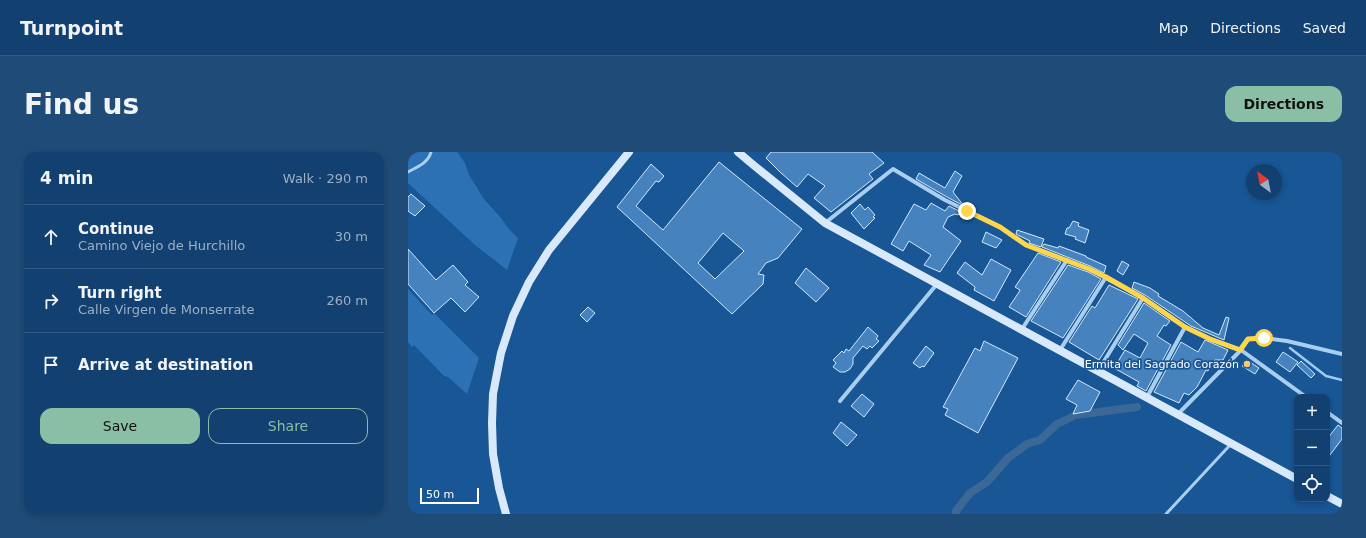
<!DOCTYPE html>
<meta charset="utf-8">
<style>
:root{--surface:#124070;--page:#1f4b78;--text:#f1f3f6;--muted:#9cafc3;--line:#315983;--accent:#8abfa5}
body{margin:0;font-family:"DejaVu Sans",sans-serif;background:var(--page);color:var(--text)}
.controls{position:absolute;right:12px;bottom:12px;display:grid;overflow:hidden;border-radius:8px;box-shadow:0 2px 6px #0003}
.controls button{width:36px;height:36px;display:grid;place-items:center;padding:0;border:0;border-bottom:1px solid var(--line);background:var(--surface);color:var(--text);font:20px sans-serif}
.compass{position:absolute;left:838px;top:12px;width:36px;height:36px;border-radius:50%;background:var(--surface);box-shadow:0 2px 6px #0003;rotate:328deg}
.scale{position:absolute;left:12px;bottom:10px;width:59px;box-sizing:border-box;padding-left:4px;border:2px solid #fff;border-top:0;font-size:11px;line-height:14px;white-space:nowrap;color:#fff;-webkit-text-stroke:3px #185695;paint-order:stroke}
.stop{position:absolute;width:12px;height:12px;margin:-9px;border:3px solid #ffd54a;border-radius:50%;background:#fff}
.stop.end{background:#ffd54a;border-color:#fff;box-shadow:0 1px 4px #0008}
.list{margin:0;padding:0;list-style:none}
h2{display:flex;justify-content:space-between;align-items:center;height:52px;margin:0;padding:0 16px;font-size:17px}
h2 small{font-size:13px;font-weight:400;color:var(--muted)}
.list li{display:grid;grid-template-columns:26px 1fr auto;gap:12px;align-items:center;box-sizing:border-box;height:64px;padding:0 16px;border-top:1px solid var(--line)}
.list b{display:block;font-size:15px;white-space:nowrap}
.list p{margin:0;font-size:13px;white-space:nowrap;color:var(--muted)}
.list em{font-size:13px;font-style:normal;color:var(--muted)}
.actions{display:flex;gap:8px;padding:12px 16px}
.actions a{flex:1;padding:9px 0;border:1px solid var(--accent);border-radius:12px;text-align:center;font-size:14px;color:var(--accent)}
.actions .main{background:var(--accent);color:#111}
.icon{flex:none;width:22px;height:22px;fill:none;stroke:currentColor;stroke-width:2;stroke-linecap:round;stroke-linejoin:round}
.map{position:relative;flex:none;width:934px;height:362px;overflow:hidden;border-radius:12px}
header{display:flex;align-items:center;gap:24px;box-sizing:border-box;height:56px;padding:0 20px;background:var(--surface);border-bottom:1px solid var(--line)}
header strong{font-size:19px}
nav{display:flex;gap:22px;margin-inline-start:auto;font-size:14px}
.intro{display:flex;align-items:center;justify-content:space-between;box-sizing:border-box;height:96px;padding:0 24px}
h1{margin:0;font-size:28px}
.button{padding:10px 18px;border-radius:12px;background:var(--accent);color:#111;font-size:14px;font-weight:700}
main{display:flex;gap:24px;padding:0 24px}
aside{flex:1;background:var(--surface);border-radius:12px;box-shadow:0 2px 6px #0003}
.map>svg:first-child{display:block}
.green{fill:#2c71b3}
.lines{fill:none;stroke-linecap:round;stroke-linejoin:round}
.stream{stroke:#9dcaf3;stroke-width:2.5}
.canal{stroke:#3b6895;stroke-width:8}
.building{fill:#4582be;stroke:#d1e7fb;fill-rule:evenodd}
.service{stroke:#aacef0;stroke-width:3}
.minor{stroke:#aacef0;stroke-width:4}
.secondary{stroke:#d8e9fb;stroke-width:8}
.route{stroke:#ffd54a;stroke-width:5}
.poi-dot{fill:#ffcb69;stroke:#185695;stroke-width:1.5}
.labels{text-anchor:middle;stroke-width:3.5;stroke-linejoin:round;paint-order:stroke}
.poi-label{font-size:11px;fill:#fff;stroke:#185695;text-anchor:end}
</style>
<header>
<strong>Turnpoint</strong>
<nav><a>Map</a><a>Directions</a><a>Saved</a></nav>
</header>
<div class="intro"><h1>Find us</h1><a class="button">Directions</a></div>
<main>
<aside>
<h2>4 min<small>Walk · 290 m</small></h2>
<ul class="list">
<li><svg class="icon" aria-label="ahead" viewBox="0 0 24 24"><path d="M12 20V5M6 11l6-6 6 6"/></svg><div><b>Continue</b><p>Camino Viejo de Hurchillo</p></div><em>30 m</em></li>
<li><svg class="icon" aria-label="right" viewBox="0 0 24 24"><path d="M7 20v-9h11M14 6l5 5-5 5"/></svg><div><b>Turn right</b><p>Calle Virgen de Monserrate</p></div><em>260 m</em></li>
<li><svg class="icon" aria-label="arrive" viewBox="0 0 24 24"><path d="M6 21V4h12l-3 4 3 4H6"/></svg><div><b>Arrive at destination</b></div></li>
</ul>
<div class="actions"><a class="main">Save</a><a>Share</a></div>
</aside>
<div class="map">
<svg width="934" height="362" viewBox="0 0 934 362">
<rect width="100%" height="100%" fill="#185695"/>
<g class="green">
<polygon points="0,0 49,0 57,11 61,23 76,47 93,66 101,77 110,86 99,118 67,93 0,31"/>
<polygon points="0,137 24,163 26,161 71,206 59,242 40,225 36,224 6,193 4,195 0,190"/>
</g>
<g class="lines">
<polyline class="stream" points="882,196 918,224 934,228"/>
<polyline class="canal" points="548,362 548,359 562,341 579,330 600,306 619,292 632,288 649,272 668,263 729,255"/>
</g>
<g class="building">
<polygon points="363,0 464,0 476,11 461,22 465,27 423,60 406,46 417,34 400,22 389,35 372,20 358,6"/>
<path d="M311 10 394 77 370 106 358 111 350 122 356 123 355 132 324 162 209 55 243 12 256 24 251 30 248 29 228 54 255 78ZM315 81 336 99 307 127 290 111Z"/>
<polygon points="547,19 554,24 545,40 556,54 539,45 508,27 511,21 537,36"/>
<polygon points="3,42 17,54 7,64 0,59 0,45"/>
<polygon points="523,51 537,59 541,54 553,60 550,63 547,62 540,65 535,75 553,89 532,120 516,113 523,103 501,89 495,99 483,92 506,52 518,58"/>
<polygon points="452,52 457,58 460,55 467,63 465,65 467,66 456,77 443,61"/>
<polygon points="665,69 671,71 670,74 681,78 677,91 667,87 668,85 657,82 659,76 661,76"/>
<polygon points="609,78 636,87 633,95 621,91 622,89 608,82"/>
<polygon points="578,80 594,88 588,96 574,90"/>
<polygon points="636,92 650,96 651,94 678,104 678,105 698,114 696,121 682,114 634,95"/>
<polygon points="0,97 28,128 45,113 60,130 57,133 71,145 57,160 43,146 26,161 0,132"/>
<polygon points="630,101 653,110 618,165 601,155 611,140 612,138 607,135"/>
<polygon points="583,107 603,118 586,149 566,138 567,135 549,121 557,110 574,123"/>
<polygon points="714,109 721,113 715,123 709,119"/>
<polygon points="660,113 680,120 693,127 655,186 623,169"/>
<polygon points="398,116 421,136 408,150 387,131"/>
<polygon points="726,130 742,136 751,142 750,144 775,159 795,176 811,183 818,165 821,166 816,188 783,174 737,143 724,136"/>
<polygon points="701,133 730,147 691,208 661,190 684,154 687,156"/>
<polygon points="736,151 762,169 758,174 756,173 749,184 763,193 738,239 729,234 731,230 706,216 717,198 732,206 740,191 726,182 715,198 710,193"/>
<polygon points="180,155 187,161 179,170 172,163"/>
<polygon points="460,175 470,184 468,187 471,189 464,196 462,194 459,197 455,194 445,206 445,212 442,217 437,220 432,220 425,215 428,211 425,208 434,199 436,201 438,197 441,199"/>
<polygon points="797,188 820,198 815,208 807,208 800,219 798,218 789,235 781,243 776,241 771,251 746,240 773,190 790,200"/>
<polygon points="576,189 610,206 570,281 537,263 540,257 535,255 567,196 572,199"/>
<polygon points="518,194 526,201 516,215 514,214 512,216 505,211"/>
<polygon points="875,200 890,210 882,220 868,210"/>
<polygon points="839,208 851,216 847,222 834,214"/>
<polygon points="893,209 907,222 903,226 889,213"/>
<polygon points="670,228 692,240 682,259 665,262 669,253 658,247"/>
<polygon points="454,242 466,252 456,265 443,254"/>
<polygon points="433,270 449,283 439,294 425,281"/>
<polygon points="930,273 934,276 934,287 919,307 919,287"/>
</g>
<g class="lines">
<g class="service">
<path d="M0 20C9 15 20 11 23 0"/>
<polyline points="758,362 823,292"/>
</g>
<g class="minor">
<polyline points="417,71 485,17 537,48 592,75 618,93 681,117 735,146 777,175 802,187 833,198 898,245"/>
<polyline points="614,177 659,108"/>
<polyline points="652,198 698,125"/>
<polyline points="690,219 735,146"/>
<polyline points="739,245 777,175"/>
<polyline points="432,249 529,132"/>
<polyline points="919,260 934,271"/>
<polyline points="770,262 833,198 840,187 856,186 879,189 934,202"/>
</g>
<g class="secondary">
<polyline points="330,0 343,11 417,71 889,327"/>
<polyline points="919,344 934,352"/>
<polyline points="98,362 91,336 85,302 84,271 85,242 93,201 105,164 121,130 141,98 221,0"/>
</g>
</g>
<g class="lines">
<polyline class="route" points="559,59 592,75 618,93 681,117 698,125 735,146 777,175 802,187 832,198 840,187 856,186"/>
</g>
<circle class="poi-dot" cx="839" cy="212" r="4"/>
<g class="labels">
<g class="poi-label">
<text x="831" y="216">Ermita del Sagrado Corazón</text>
</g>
</g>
</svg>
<div class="controls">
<button>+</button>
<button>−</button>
<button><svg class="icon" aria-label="locate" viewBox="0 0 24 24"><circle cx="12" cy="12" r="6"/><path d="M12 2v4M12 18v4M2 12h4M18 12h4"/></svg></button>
</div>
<svg class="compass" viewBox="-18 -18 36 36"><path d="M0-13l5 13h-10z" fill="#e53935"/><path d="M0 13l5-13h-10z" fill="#9cafc3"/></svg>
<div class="scale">50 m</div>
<div class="stop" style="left:856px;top:186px"></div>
<div class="stop end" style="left:559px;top:59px"></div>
</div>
</main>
